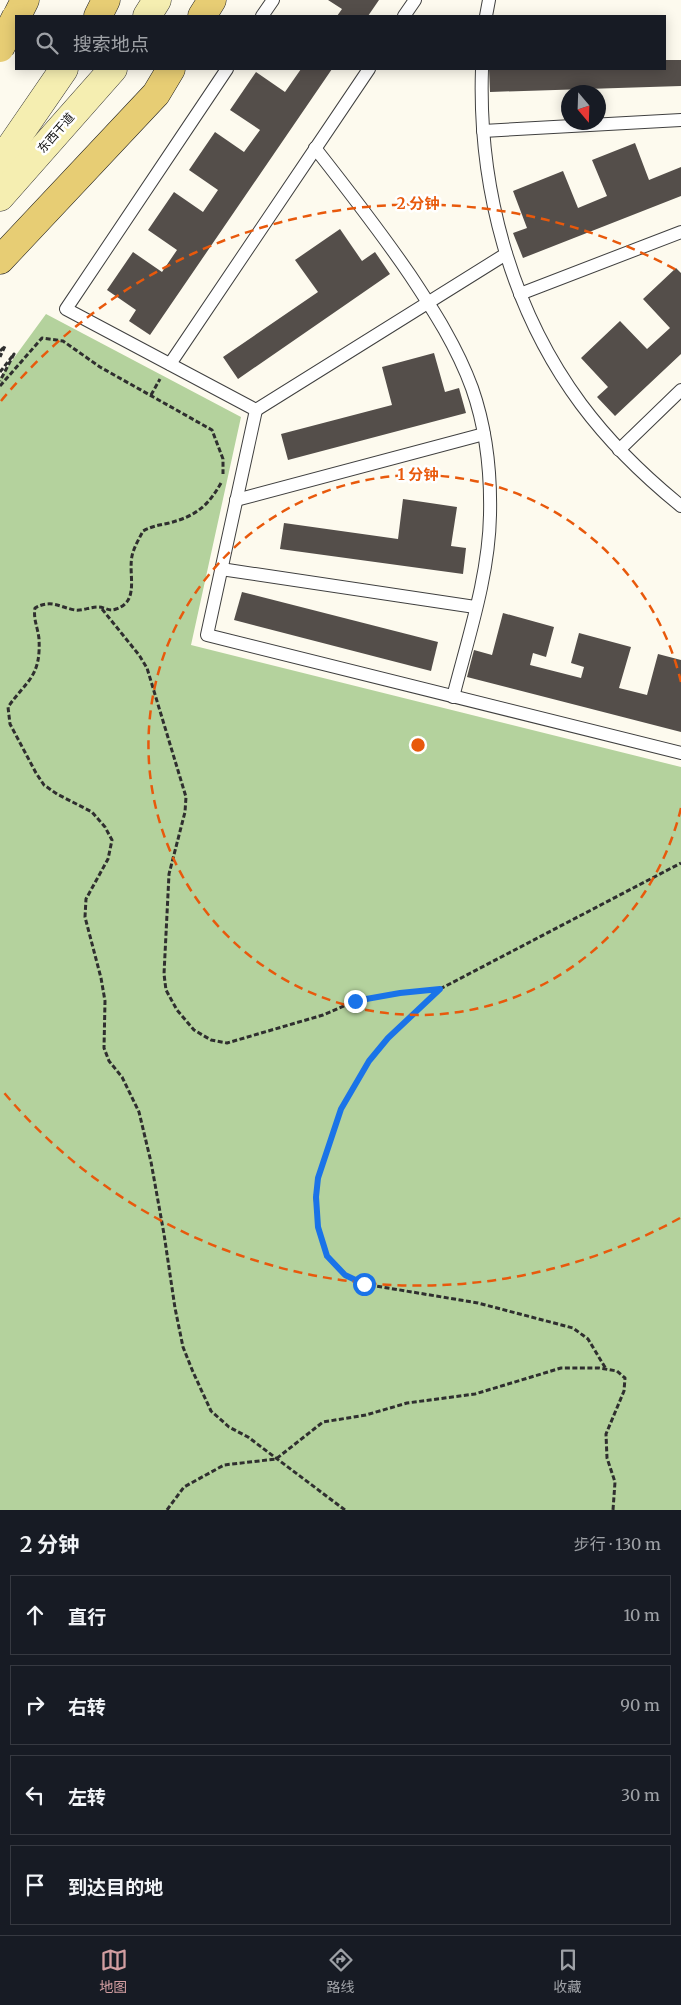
<!DOCTYPE html>
<html lang="zh">
<meta charset="utf-8">
<style>
:root{--surface:#171b24;--page:#20242c;--text:#f1f3f6;--muted:#9ea1a6;--line:#363941;--accent:#d29ea1}
body{margin:0;font-family:Merriweather,"Noto Sans SC",serif;background:var(--page);color:var(--text)}
.compass{position:absolute;left:561px;top:85px;width:45px;height:45px;border-radius:50%;background:var(--surface);box-shadow:0 2px 12px #0003;rotate:161deg}
.stop{position:absolute;width:15px;height:15px;margin:-11px;border:4px solid #1a73e8;border-radius:50%;background:#fff}
.stop.end{background:#1a73e8;border-color:#fff;box-shadow:0 1px 5px #0008}
.list{margin:0;padding:0;list-style:none}
h2{display:flex;justify-content:space-between;align-items:center;height:65px;margin:0;padding:0 20px;font-size:21px}
h2 small{font-size:16px;font-weight:400;color:var(--muted)}
.list li{display:grid;grid-template-columns:32px 1fr auto;gap:15px;align-items:center;box-sizing:border-box;height:80px;margin:0 10px 10px;padding:0 10px;border:1px solid var(--line);border-radius:0px}
.list b{display:block;font-size:19px;white-space:nowrap}
.list em{font-size:16px;font-style:normal;color:var(--muted)}
.icon{flex:none;width:28px;height:28px;fill:none;stroke:currentColor;stroke-width:2;stroke-linecap:round;stroke-linejoin:round}
.map{position:relative;flex:none;width:681px;height:1510px;overflow:hidden}
.search{position:absolute;background:var(--surface);box-shadow:0 2px 12px #0003;left:15px;right:15px;top:15px;height:55px;display:flex;align-items:center;gap:12px;box-sizing:border-box;padding:0 18px;border-radius:0px;color:var(--muted);font-size:19px}
.sheet{height:425px;background:var(--surface)}
nav{display:flex;justify-content:space-around;align-items:center;box-sizing:border-box;height:70px;border-top:1px solid var(--line);background:var(--surface);font-size:14px;color:var(--muted)}
nav a{display:grid;justify-items:center;gap:2px}
nav .on{color:var(--accent)}
.map>svg:first-child{display:block}
.forest{fill:#b4d29d}
.building{fill:#544e4a}
.lines{fill:none;stroke-linecap:round;stroke-linejoin:round}
.service-casing{stroke:#404040;stroke-width:14}
.secondary-casing{stroke:#2f2f2f;stroke-width:29}
.primary-casing{stroke:#1e1e1e;stroke-width:29}
.path{stroke:#2f2f2f;stroke-width:3;stroke-dasharray:5 2.5;stroke-linecap:butt}
.service{stroke:#fff;stroke-width:12}
.secondary{stroke:#f5eeb1;stroke-width:28}
.primary{stroke:#e7cd74;stroke-width:28}
.primary-bridge-casing{stroke:#1e1e1e;stroke-width:29;stroke-linecap:butt}
.primary-bridge{stroke:#e7cd74;stroke-width:28}
.route{stroke:#1a73e8;stroke-width:6}
.ring{fill:none;stroke:#e8590c;stroke-width:2.5;stroke-dasharray:9 6}
.labels{text-anchor:middle;stroke-width:5;stroke-linejoin:round;paint-order:stroke}
.street-label{font-size:12px;fill:#0d0d0d;stroke:#fff}
.centre{fill:#e8590c;stroke:#fff;stroke-width:2.5}
.ring-label{font-size:15px;text-anchor:middle;font-weight:bold;fill:#e8590c;stroke:#fff;stroke-width:5;stroke-linejoin:round;paint-order:stroke}
</style>
<div class="map">
<svg width="681" height="1510" viewBox="0 0 681 1510">
<rect width="100%" height="100%" fill="#fdfaee"/>
<polygon class="forest" points="46,314 241,417 191,645 681,767 681,1510 0,1510 0,377"/>
<g class="building">
<polygon points="328,0 379,0 368,16 337,16 342,9"/>
<polygon points="665,60 681,60 681,86 490,92 489,69 665,69"/>
<polygon points="301,69 332,69 150,335 129,321 136,310 107,290 133,252 162,272 177,250 148,230 174,192 203,212 218,190 189,170 215,132 244,152 260,130 230,110 256,72 285,92"/>
<polygon points="635,143 649,180 681,167 681,196 523,258 513,233 527,228 513,191 563,171 578,208 607,196 592,160"/>
<polygon points="340,229 362,261 375,252 390,274 238,379 223,357 318,292 295,260"/>
<polygon points="676,268 681,273 681,354 615,416 597,397 608,387 581,358 620,321 647,349 670,328 643,299"/>
<polygon points="434,353 445,392 459,388 466,413 288,460 281,434 392,405 382,367"/>
<polygon points="403,499 457,507 451,546 466,548 463,574 280,549 284,523 398,539"/>
<polygon points="242,592 438,642 431,671 234,620"/>
<polygon points="503,613 554,627 546,657 533,653 530,665 581,678 584,667 571,663 579,633 631,647 619,688 647,695 658,654 681,660 681,732 467,677 474,650 492,655"/>
</g>
<g class="lines">
<defs>
<g id="service">
<polyline points="262,16 273,0"/>
<polyline points="404,16 415,0"/>
<polyline points="486,16 489,0"/>
<polyline points="227,69 66,309 256,410 207,635 681,753"/>
<path d="M482 69C478 186 510 308 581 404 610 443 644 476 681 506"/>
<polyline points="483,131 681,120"/>
<path d="M315 148C348 190 380 231 410 275 434 311 457 347 472 388 486 428 491 472 490 515 489 576 468 638 453 697"/>
<polyline points="520,294 681,232"/>
<polyline points="170,364 369,69"/>
<polyline points="256,410 506,254"/>
<polyline points="619,450 681,390"/>
<polyline points="236,500 484,434"/>
<polyline points="221,569 475,607"/>
</g>
<g id="secondary">
<polyline points="147,16 157,0"/>
<polyline points="0,162 64,69"/>
<polyline points="0,197 113,69"/>
</g>
<g id="primary">
<polyline points="17,16 25,0"/>
<polyline points="98,16 106,0"/>
<polyline points="202,16 212,0"/>
<polyline points="0,260 156,94 171,69"/>
</g>
</defs>
<use href="#service" class="service-casing"/>
<use href="#secondary" class="secondary-casing"/>
<use href="#primary" class="primary-casing"/>
<g class="path">
<polyline points="0,351 5,346 0,357"/>
<polyline points="0,372 14,354 0,381"/>
<polyline points="0,386 42,338 63,341 100,367 212,430 223,459 223,474"/>
<polyline points="151,395 160,379"/>
<path d="M221 483C208 506 196 516 169 523 160 525 152 526 143 531 139 539 134 547 132 556 128 575 140 601 116 609 109 612 105 607 98 607 90 607 82 611 75 610 59 607 51 599 35 608 33 619 38 628 39 639 41 677 27 680 8 707L10 724 36 773 44 785 57 794 92 812 105 827 112 840 108 859 86 899 85 917 101 978 105 1001 104 1048 109 1061 122 1077 139 1112 151 1162 164 1234 175 1308 183 1347 193 1372 211 1411 229 1427 248 1437 345 1510"/>
<polyline points="102,609 139,655 147,668 186,797 185,812 169,874 164,974 166,990 177,1010 194,1030 211,1040 227,1043 323,1015 355,1001 400,993 440,989 388,1037 369,1061 341,1109 318,1178 315,1197 318,1227 327,1255 345,1275 364,1284 478,1303 573,1328 588,1339 606,1369"/>
<polyline points="440,989 681,863"/>
<polyline points="167,1510 184,1487 224,1465 276,1459 323,1422 366,1415 407,1403 475,1394 561,1368 599,1368 617,1371 625,1378 624,1391 606,1434 607,1458 615,1482 613,1510"/>
</g>
<use href="#service" class="service"/>
<use href="#secondary" class="secondary"/>
<use href="#primary" class="primary"/>
<defs>
<polyline id="primary-bridge" points="0,48 16,17"/>
</defs>
<use href="#primary-bridge" class="primary-bridge-casing"/>
<use href="#primary-bridge" class="primary-bridge"/>
</g>
<g class="lines">
<polyline class="route" points="355,1001 400,993 440,989 388,1038 369,1061 341,1109 318,1178 316,1197 318,1227 327,1256 345,1275 364,1284"/>
</g>
<g class="ring">
<path d="M681 808A270 270 0 1 1 681 682"/>
<path d="M680 1218A541 541 0 0 1 1 1089M1 401A541 541 0 0 1 680 272"/>
</g>
<g class="labels">
<g class="street-label">
<text transform="translate(56 133) rotate(-49)" y="4">东西干道</text>
</g>
</g>
<circle cx="418" cy="745" r="8" class="centre"/>
<g class="ring-label">
<text x="418" y="209">2 分钟</text>
<text x="418" y="480">1 分钟</text>
</g>
</svg>
<svg class="compass" viewBox="-18 -18 36 36"><path d="M0-13l5 13h-10z" fill="#e53935"/><path d="M0 13l5-13h-10z" fill="#9ea1a6"/></svg>
<div class="stop" style="left:364px;top:1284px"></div>
<div class="stop end" style="left:355px;top:1001px"></div>
<div class="search"><svg class="icon" aria-label="search" viewBox="0 0 24 24"><circle cx="10" cy="10" r="6"/><path d="M15 15l6 6"/></svg>搜索地点</div>
</div>
<section class="sheet">
<h2>2 分钟<small>步行 · 130 m</small></h2>
<ul class="list">
<li><svg class="icon" aria-label="ahead" viewBox="0 0 24 24"><path d="M12 20V5M6 11l6-6 6 6"/></svg><div><b>直行</b></div><em>10 m</em></li>
<li><svg class="icon" aria-label="right" viewBox="0 0 24 24"><path d="M7 20v-9h11M14 6l5 5-5 5"/></svg><div><b>右转</b></div><em>90 m</em></li>
<li><svg class="icon" aria-label="left" viewBox="0 0 24 24"><path d="M17 20v-9H6M10 6l-5 5 5 5"/></svg><div><b>左转</b></div><em>30 m</em></li>
<li><svg class="icon" aria-label="arrive" viewBox="0 0 24 24"><path d="M6 21V4h12l-3 4 3 4H6"/></svg><div><b>到达目的地</b></div></li>
</ul>
</section>
<nav>
<a class="on"><svg class="icon" aria-label="map" viewBox="0 0 24 24"><path d="M3 6l6-2 6 2 6-2v14l-6 2-6-2-6 2zM9 4v14M15 6v14"/></svg>地图</a>
<a><svg class="icon" aria-label="directions" viewBox="0 0 24 24"><path d="M12 3l9 9-9 9-9-9zM9 14v-3h6M13 9l2 2-2 2"/></svg>路线</a>
<a><svg class="icon" aria-label="saved" viewBox="0 0 24 24"><path d="M7 4h10v16l-5-4-5 4z"/></svg>收藏</a>
</nav>
